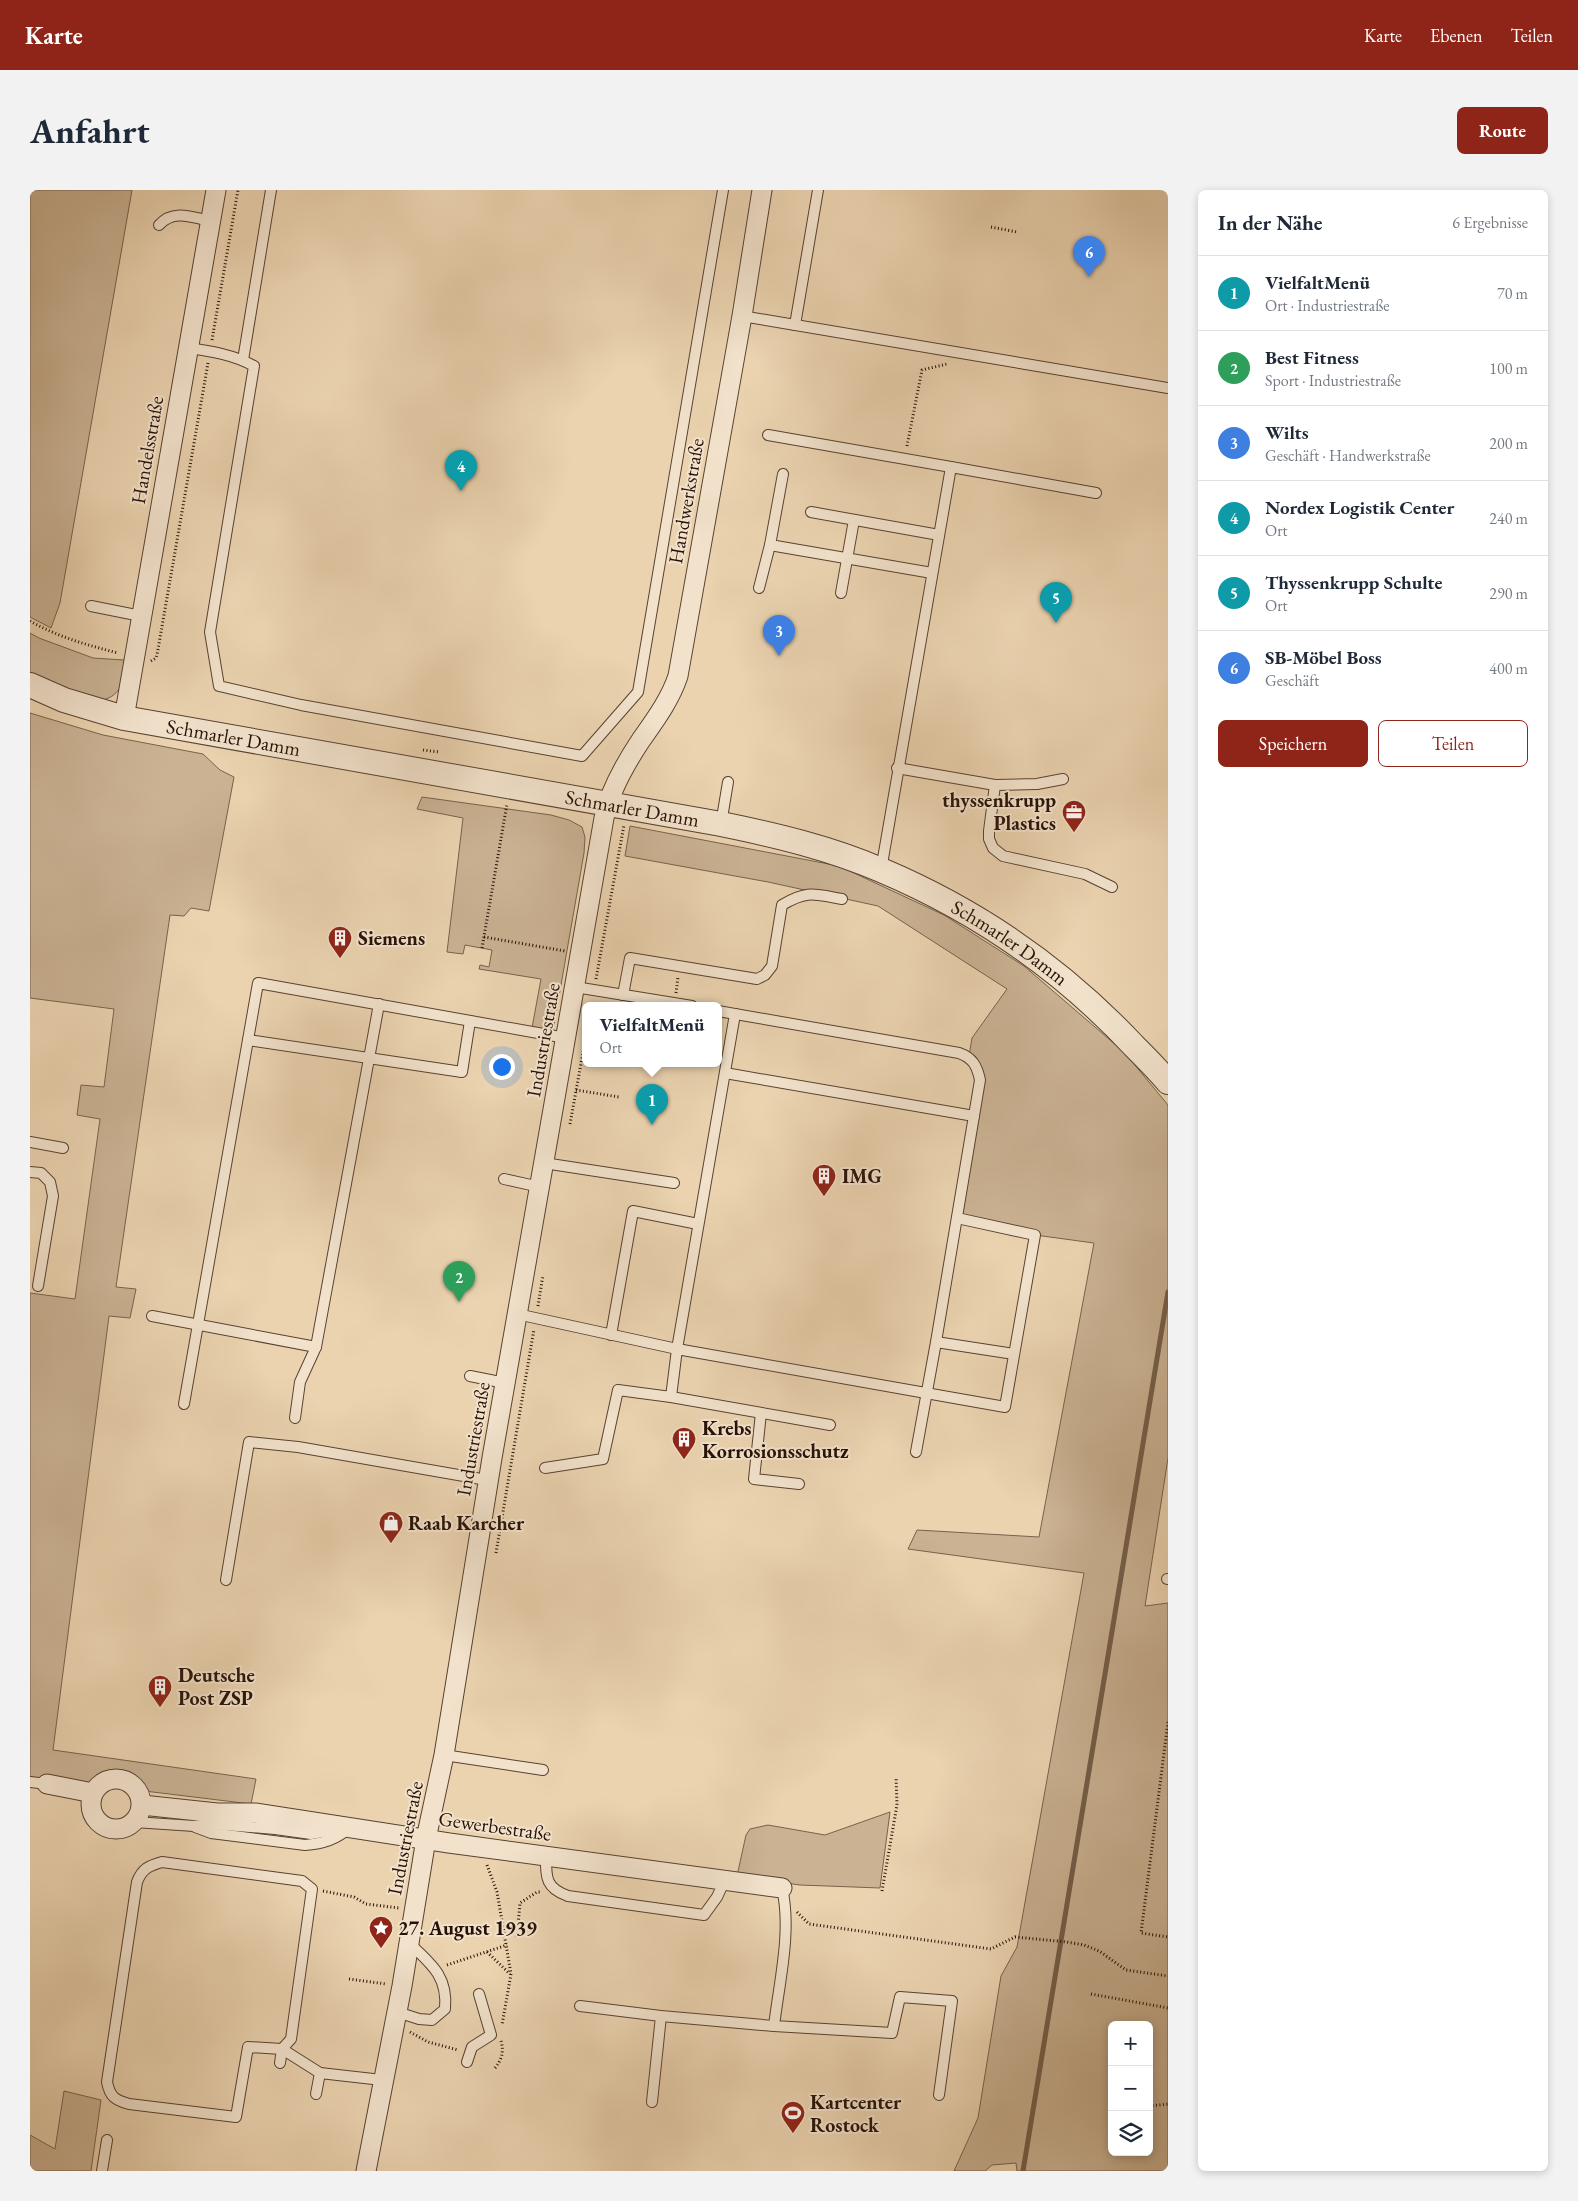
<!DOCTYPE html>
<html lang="de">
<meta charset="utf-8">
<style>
:root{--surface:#fff;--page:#f2f2f3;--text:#1f2937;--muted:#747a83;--line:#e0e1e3;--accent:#8f2418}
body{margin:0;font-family:"EB Garamond",serif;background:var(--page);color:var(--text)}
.controls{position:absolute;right:15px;bottom:15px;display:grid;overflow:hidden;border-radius:8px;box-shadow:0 2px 8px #0003}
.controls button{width:45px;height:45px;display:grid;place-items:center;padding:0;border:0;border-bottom:1px solid var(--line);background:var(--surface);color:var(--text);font:25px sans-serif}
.you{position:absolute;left:471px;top:876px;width:18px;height:18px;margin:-12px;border:4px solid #fff;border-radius:50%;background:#1a73e8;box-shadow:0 0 0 8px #1a73e833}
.badge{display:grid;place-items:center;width:32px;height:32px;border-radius:50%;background:var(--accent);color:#fff;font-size:16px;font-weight:700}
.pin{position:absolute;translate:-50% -41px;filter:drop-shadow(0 1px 2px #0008)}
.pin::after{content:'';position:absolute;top:26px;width:18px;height:15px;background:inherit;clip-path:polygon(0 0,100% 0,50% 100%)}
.popup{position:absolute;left:552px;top:812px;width:140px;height:65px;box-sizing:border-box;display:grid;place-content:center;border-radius:8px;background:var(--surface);filter:drop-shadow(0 1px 4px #0005);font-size:16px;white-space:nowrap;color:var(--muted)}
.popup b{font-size:19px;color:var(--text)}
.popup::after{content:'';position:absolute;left:50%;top:100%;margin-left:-10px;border:10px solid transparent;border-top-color:var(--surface)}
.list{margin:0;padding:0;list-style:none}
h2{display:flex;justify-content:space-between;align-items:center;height:65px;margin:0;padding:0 20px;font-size:21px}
h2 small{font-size:16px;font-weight:400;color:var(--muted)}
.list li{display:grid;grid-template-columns:32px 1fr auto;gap:15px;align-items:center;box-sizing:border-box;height:75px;padding:0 20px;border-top:1px solid var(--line)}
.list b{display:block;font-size:19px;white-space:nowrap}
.list p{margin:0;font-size:16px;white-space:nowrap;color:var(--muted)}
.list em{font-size:16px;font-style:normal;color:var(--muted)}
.actions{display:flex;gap:10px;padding:15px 20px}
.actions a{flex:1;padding:11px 0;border:1px solid var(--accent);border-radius:8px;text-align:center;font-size:18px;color:var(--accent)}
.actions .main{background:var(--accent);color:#fff}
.icon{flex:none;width:28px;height:28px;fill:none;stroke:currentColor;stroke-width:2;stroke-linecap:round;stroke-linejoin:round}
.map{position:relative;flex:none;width:1138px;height:1981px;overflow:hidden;border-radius:8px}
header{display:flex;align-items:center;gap:30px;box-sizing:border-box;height:70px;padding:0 25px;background:var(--accent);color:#fff}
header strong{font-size:24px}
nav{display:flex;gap:28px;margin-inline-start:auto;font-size:18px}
.intro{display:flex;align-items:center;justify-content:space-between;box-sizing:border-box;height:120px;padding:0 30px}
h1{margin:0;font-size:35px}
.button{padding:12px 22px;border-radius:8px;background:var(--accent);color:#fff;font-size:18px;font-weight:700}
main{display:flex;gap:30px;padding:0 30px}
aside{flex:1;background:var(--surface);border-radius:8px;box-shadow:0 2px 8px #0003}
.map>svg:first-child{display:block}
.green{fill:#cab293;stroke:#78624c;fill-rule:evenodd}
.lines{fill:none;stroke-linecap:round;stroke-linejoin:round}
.stream{stroke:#745e49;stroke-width:5}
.service-casing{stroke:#584230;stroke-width:12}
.minor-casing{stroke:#584230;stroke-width:21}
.tertiary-casing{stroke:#584230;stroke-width:26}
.path{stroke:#271106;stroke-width:3;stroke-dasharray:1 2.5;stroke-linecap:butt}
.service{stroke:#f2e2cc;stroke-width:10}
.minor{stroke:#f2e2cc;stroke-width:19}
.tertiary{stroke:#f2e2cc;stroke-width:24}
.labels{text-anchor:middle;stroke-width:4;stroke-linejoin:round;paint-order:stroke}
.street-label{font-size:20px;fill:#271106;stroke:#f2e2cc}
.poi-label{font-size:20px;font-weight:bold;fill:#271106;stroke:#f2e2cc;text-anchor:start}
</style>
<header>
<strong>Karte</strong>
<nav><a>Karte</a><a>Ebenen</a><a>Teilen</a></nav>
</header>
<div class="intro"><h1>Anfahrt</h1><a class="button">Route</a></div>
<main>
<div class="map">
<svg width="1138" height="1981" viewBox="0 0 1138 1981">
<rect width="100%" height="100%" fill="#ebd3b0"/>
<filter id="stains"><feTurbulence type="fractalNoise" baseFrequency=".004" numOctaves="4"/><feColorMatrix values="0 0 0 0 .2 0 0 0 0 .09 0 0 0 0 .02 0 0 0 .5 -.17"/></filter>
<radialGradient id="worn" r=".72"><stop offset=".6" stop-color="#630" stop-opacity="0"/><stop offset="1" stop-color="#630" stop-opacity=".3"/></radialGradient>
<g class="green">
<polygon points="0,0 102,0 30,413 21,438 0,427"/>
<path d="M0 443 9 448 63 468 94 470 98 474C94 493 90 507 69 511L0 485Z"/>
<polygon points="0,523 73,545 173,564 190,580 204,587 179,721 161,718 154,726 140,725 86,1097 106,1099 100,1128 79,1126 23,1560 226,1589 221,1614 0,1587 0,1103 45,1109 70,929 47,925 51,895 74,897 84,819 0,808"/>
<polygon points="392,607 521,625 539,630 552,637 555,647 554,663 523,841 502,838 511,789 449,779 450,775 459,777 462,760 435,755 433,764 417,762 433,628 387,619"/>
<path d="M600 636 809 676 914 725 994 776 1094 862 1138 915V1268L1115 1416 1138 1413V1981H987L986 1973 962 1975 955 1981H924L948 1928 971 1786 987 1757 1054 1383 878 1359 887 1340 1009 1347 1064 1053 1005 1045 927 1028 950 890 939 866 942 848 977 799 848 716 738 692 595 666ZM1082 1835H1119V1962H1082Z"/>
<polygon points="860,1622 850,1698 770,1695 707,1686 716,1645 720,1639 738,1635 795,1645"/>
<polygon points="34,1901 71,1910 61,1981 0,1981 0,1945 25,1959"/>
</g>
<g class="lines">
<polyline class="stream" points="993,1981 1138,1102"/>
<defs>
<g id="service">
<path d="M129 35C143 19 162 27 180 31"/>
<polyline points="712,126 1138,198"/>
<polyline points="765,135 788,0"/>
<path d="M158 158C181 161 204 165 224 176L180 442 189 496 271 515 552 566 608 502 693 0"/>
<polyline points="213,170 241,0"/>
<polyline points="738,245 921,277"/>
<polyline points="753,284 740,355 902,383"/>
<polyline points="781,322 909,345"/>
<polyline points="729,398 740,355"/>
<polyline points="811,403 824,330"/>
<polyline points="61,416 111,426"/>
<polyline points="867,578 965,595 1007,594 1033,589"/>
<polyline points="965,595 959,641 959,649 963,658 973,666 1055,684 1082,697"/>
<polyline points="691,634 698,592"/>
<polyline points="851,680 921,277 1066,303"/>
<polyline points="545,797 662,816"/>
<path d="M593 805 600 768 727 789 735 785 742 776 752 715C777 700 784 704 812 709"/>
<path d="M688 821 929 863C943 868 947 876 950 890L906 1152 886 1262"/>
<polyline points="218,850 432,882 440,831"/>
<polyline points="695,883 944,926"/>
<polyline points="0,952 33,958"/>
<polyline points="514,973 644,993"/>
<polyline points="0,982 11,983 20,992 23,1006 8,1096"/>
<polyline points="474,989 510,997"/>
<polyline points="487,1124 647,1159 705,824"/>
<polyline points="122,1126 286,1157"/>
<polyline points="581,1145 603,1021 668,1034"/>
<polyline points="906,1152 984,1164"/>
<polyline points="440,1186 475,1193"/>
<polyline points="641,1207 800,1235"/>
<polyline points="154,1214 228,793 536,848"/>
<polyline points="731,1223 724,1289 769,1294"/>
<polyline points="265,1228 270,1192 286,1157 349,814"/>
<polyline points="515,1278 573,1269 588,1200 641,1207 647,1159 975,1217 1005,1045 927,1028"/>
<polyline points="1137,1389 1138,1389"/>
<polyline points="196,1390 219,1252 268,1257 451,1289"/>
<polyline points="414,1565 513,1580"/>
<polyline points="0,1592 17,1594"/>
<polyline points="104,1632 164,1636 182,1634 245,1639 281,1644 303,1640"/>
<path d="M165 1637 181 1643 275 1655C291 1654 307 1649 319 1638"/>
<path d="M516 1665C516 1687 515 1698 538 1706L674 1725 687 1707 695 1690"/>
<path d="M752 1698C762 1741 749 1793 744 1836L862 1843 870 1807 922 1811 909 1905"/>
<polyline points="550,1816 631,1826 744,1836"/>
<path d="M367 1822 389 1829 402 1830 415 1819C418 1786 401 1774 379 1753"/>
<polyline points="437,1872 442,1857 461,1845 449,1804"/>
<path d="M250 1873 252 1859 261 1849 282 1699 272 1691 132 1672C118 1676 112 1679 107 1692L77 1892C80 1907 85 1910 99 1914L206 1927 218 1857 252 1859 290 1883 352 1890"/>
<polyline points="286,1904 290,1883"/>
<polyline points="622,1912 631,1826"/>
<polyline points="72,1981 77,1950"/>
</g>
<g id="minor">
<polyline points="94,528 186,0"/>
<circle cx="86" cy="1614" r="25"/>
<polyline points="17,1594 63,1603"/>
<polyline points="112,1615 187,1623 225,1623 419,1653 752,1698"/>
<path d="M336 1981 372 1796 396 1649 414 1565 462 1268 574 628C580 600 595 574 611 550 625 530 640 510 648 486L712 126 732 0"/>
</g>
<g id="tertiary">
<path id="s1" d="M0 495 34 510 94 528 691 634C745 645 800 658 851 680 948 721 1033 780 1104 856 1116 868 1128 880 1138 892"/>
</g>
</defs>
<use href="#service" class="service-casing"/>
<use href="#minor" class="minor-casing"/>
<use href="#tertiary" class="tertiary-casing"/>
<g class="path">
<polyline points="961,37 987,42"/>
<polyline points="182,150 208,0"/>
<polyline points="877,256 892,180 917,174"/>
<path d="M0 431C28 447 57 455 88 463"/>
<polyline points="121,471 126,468 127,465 178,173"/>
<polyline points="393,560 409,562"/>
<polyline points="454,747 535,761"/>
<polyline points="452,758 477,614"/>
<polyline points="566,789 594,635"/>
<polyline points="646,803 648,787"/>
<polyline points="546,900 589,907"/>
<polyline points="540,934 556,846"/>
<polyline points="508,1116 513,1085"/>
<polyline points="466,1363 504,1139"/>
<polyline points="1138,1532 1111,1743 1138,1747"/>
<polyline points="419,1630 419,1632 444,1637"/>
<polyline points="457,1675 467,1702 481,1784 472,1835"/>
<polyline points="293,1701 324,1707 336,1714 369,1718"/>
<polyline points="852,1701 867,1615 866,1587"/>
<polyline points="767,1722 779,1734 961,1759 985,1747 1037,1752 1054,1755 1069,1761 1096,1780 1138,1786"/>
<polyline points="487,1747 490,1713 507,1702 511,1702"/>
<polyline points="457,1762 480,1784"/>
<polyline points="417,1775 477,1755"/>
<polyline points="319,1789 356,1794"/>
<polyline points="1061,1804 1138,1818"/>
<polyline points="380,1842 398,1852 428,1860"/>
<path d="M465 1878C472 1869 474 1862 471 1851"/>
<polyline points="1119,1916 1138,1914"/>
<polyline points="1081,1919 1082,1919"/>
</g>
<use href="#service" class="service"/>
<use href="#minor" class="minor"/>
<use href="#tertiary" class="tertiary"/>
</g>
<defs>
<symbol id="office-pin" viewBox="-11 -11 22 30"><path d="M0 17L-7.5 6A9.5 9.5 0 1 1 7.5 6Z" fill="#8f2418" stroke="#f2e2cc"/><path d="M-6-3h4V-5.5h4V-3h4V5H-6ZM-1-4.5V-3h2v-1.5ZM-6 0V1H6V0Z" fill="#fff"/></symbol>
<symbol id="building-pin" viewBox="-11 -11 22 30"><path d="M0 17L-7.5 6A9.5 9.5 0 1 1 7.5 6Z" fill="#8f2418" stroke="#f2e2cc"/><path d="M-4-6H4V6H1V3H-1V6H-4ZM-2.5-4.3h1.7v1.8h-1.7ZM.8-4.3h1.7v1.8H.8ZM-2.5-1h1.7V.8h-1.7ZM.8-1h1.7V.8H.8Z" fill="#fff"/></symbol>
<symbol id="shop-pin" viewBox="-11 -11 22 30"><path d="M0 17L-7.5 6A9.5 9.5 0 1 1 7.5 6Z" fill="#8f2418" stroke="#f2e2cc"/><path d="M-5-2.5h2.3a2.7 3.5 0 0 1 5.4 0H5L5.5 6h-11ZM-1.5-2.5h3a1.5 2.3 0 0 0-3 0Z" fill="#fff"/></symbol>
<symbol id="sight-pin" viewBox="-11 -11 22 30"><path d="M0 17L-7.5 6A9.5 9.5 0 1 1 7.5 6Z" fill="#8f2418" stroke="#f2e2cc"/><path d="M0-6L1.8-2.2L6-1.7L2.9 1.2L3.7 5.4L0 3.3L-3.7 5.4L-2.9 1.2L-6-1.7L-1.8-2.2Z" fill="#fff"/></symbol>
<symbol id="stadium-pin" viewBox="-11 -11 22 30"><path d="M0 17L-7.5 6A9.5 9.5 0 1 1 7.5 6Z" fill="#8f2418" stroke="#f2e2cc"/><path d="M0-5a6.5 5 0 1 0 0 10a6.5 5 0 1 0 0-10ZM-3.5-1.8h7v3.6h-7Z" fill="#fff"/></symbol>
</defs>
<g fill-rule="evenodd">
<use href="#office-pin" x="1030" y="608" width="28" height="38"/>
<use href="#building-pin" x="296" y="734" width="28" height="38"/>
<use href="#building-pin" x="780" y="972" width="28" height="38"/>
<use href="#building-pin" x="640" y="1235" width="28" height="38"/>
<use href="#shop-pin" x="347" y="1319" width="28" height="38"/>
<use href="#building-pin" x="116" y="1483" width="28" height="38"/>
<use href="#sight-pin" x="337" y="1724" width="28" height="38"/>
<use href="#stadium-pin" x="749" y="1909" width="28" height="38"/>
</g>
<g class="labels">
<g class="street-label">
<text transform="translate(117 260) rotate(-80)" y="7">Handelsstraße</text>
<text transform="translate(656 311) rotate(-80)" y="7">Handwerkstraße</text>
<text dy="7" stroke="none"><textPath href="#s1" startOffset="211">Schmarler Damm</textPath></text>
<text dy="7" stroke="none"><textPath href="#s1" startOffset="616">Schmarler Damm</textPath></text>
<text dy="7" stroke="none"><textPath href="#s1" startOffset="1021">Schmarler Damm</textPath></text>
<text transform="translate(513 850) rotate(-80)" y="7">Industriestraße</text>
<text transform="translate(443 1249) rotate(-80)" y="7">Industriestraße</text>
<text transform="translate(465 1636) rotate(8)" y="7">Gewerbestraße</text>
<text transform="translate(375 1648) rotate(-79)" y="7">Industriestraße</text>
</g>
<g class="poi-label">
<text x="1026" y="617" text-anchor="end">thyssenkrupp<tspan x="1026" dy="23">Plastics</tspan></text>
<text x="328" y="755">Siemens</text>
<text x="812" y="993">IMG</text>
<text x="672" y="1245">Krebs<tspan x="672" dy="23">Korrosionsschutz</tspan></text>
<text x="378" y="1340">Raab Karcher</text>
<text x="148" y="1492">Deutsche<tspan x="148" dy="23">Post ZSP</tspan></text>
<text x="368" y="1745">27. August 1939</text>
<text x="780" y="1919">Kartcenter<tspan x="780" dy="23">Rostock</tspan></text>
</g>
</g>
<rect width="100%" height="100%" filter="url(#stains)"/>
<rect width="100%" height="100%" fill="url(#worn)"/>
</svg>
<div class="controls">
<button>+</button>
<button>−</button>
<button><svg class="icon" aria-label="layers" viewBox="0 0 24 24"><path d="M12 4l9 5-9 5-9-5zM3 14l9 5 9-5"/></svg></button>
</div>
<div class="you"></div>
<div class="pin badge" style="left:622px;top:935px;background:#0f9aa8">1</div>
<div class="popup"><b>VielfaltMenü</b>Ort</div>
<div class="pin badge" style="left:429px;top:1112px;background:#2e9e5b">2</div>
<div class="pin badge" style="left:749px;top:466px;background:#3f7fe0">3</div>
<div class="pin badge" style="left:431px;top:301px;background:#0f9aa8">4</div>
<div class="pin badge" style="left:1026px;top:433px;background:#0f9aa8">5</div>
<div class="pin badge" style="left:1059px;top:87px;background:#3f7fe0">6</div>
</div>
<aside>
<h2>In der Nähe<small>6 Ergebnisse</small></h2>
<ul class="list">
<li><span class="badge" style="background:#0f9aa8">1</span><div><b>VielfaltMenü</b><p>Ort · Industriestraße</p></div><em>70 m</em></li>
<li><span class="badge" style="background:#2e9e5b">2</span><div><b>Best Fitness</b><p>Sport · Industriestraße</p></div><em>100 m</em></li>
<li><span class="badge" style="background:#3f7fe0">3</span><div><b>Wilts</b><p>Geschäft · Handwerkstraße</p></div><em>200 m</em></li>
<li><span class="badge" style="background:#0f9aa8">4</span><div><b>Nordex Logistik Center</b><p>Ort</p></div><em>240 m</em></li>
<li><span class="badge" style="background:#0f9aa8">5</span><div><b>Thyssenkrupp Schulte</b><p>Ort</p></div><em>290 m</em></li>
<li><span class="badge" style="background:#3f7fe0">6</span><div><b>SB-Möbel Boss</b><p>Geschäft</p></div><em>400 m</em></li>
</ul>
<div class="actions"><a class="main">Speichern</a><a>Teilen</a></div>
</aside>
</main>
